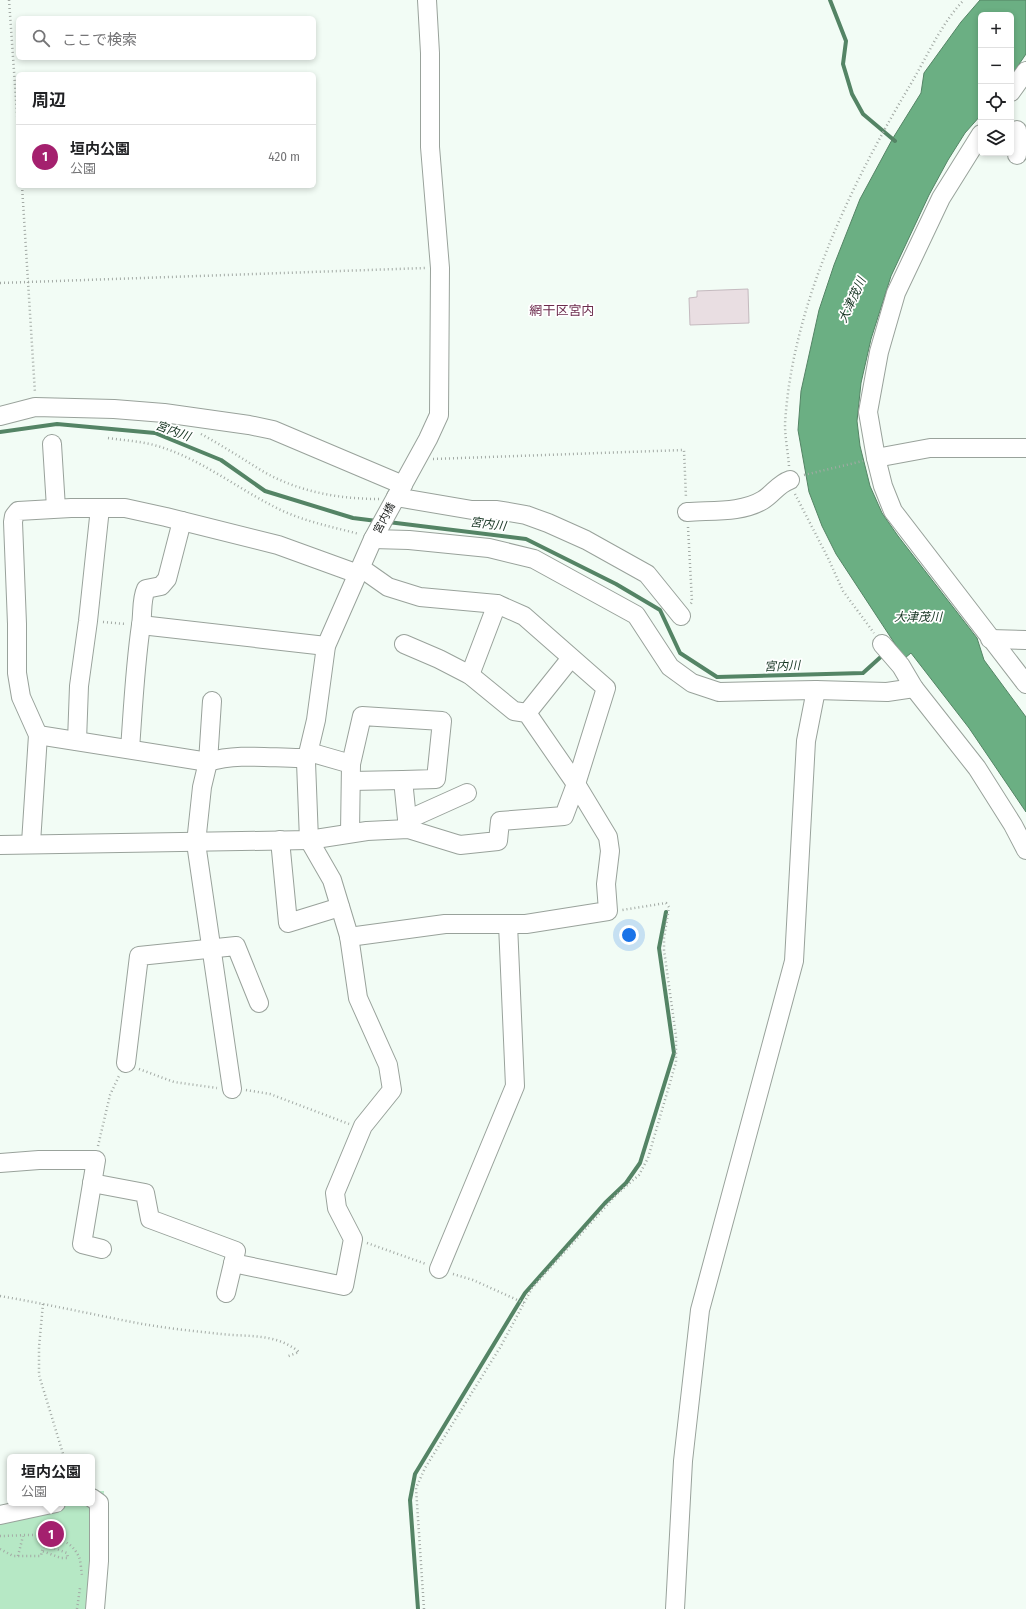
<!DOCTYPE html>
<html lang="ja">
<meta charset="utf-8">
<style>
:root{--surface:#fff;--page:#f2f2f2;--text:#202124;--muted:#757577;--line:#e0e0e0;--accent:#a4206e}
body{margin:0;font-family:"Fira Sans Condensed","Noto Sans JP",sans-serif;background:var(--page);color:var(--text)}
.controls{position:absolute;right:12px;top:12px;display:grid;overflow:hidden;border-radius:6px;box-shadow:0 2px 6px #0003}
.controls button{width:36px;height:36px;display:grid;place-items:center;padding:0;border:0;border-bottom:1px solid var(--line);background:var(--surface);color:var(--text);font:20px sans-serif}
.you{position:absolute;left:629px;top:935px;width:14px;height:14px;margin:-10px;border:3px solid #fff;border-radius:50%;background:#1a73e8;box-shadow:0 0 0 6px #1a73e833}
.badge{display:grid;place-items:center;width:26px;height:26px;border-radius:50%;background:var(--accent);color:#fff;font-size:13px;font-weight:700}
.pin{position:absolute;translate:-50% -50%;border:2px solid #fff;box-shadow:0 1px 4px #0006}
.popup{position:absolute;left:7px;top:1454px;width:88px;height:52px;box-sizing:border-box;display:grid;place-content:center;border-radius:6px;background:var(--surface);filter:drop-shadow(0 1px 3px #0005);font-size:13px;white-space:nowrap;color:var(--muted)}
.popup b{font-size:15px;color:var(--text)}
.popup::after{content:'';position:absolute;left:50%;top:100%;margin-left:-8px;border:8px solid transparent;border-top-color:var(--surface)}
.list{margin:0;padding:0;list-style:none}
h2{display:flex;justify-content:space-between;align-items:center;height:52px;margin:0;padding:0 16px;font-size:17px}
h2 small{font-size:13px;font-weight:400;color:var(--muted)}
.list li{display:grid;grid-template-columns:26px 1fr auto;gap:12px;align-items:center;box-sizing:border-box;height:64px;padding:0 16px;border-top:1px solid var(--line)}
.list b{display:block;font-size:15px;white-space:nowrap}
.list p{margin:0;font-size:13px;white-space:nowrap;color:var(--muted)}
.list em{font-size:13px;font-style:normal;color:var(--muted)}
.icon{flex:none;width:22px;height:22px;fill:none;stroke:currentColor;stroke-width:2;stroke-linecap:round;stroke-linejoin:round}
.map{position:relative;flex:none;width:1026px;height:1609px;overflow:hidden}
.search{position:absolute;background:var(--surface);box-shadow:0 2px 6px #0003;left:16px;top:16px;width:300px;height:44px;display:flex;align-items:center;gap:10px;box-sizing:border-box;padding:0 14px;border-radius:6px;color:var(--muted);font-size:15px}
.panel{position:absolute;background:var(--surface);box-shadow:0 2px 6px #0003;left:16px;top:72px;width:300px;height:116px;border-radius:6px}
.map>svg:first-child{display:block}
.green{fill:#b6e8c5}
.water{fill:#6baf83;stroke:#548465}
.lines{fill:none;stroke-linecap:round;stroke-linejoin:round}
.stream{stroke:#548465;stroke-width:4}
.building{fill:#e9dee2;stroke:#c5babf}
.minor-casing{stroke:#99a29b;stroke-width:20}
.path{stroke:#a3aaa5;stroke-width:2.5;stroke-dasharray:1 3;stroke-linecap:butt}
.minor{stroke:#fff;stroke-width:18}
.labels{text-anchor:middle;stroke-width:3.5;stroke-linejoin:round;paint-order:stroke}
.street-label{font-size:11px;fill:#1d201e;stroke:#fff}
.water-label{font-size:12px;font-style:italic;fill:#143320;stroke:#fff}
.quarter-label{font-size:13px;fill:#6c2c4d;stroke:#fff}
</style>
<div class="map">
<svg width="1026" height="1609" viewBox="0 0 1026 1609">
<rect width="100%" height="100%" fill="#f2fcf5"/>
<polygon class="green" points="92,1491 104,1491 98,1609 0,1609 0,1509 39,1503 92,1503"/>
<polygon class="water" points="980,0 1026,0 1026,54 1011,76 1011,15 981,15 981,115 965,133 948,160 929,195 891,276 871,339 861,383 857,421 860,446 870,486 882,513 898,536 977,638 984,660 1026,717 1026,812 969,728 911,653 905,658 895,644 836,554 822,526 809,492 798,430 801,391 819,310 834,265 860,199 893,138 921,93 924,73 961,22"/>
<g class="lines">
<g class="stream">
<polyline points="830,0 846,41 843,64 852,94 863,114 895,141"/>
<polyline points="0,432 57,424 155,433 221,460 265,491 353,518 377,521"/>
<polyline points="388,522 526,539 616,584 660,610 680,653 717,677 863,673 884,654"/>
<polyline points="418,1609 410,1500 415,1474 525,1293 605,1203 626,1183 640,1163 674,1053 659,948 666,912"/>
</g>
</g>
<polygon class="building" points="748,289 749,323 690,325 689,298 697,297 697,291"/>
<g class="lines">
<defs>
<g id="minor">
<polyline points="1011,92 1026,71"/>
<polyline points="1017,130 1017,155"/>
<polyline points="981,134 941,198 896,293 879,352 868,412 876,458 883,486 893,511 1026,684"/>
<polyline points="0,416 35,407 114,409 164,413 249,425 273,430 403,485"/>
<polyline points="52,444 56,508"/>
<polyline points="876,458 930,448 1026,448"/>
<polyline points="396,497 472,510 497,510 526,515 548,523 586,540 647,574 681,616"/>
<path d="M687 512C711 510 742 513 763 500 773 494 778 484 790 480"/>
<polyline points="373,539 409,540 489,548 534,559 636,615 670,667 692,683 719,692 816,690 887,692 914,688"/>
<polyline points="141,625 326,646"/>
<polyline points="990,639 1026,640"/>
<polyline points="882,644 901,666 914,688 977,768 1013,825 1026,850"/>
<polyline points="470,675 497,604"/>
<polyline points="212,701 208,762 202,787 196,843 232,1089"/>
<polyline points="527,713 571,658"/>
<path d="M38 735 208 762C237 753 270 758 300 758L306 762"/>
<polyline points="77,741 79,686 88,621 100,508"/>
<path d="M130 749C133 708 135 666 141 625 143 613 141 600 146 589L161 586 167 579 182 521"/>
<polyline points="309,752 351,764"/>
<polyline points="351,781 403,780"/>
<polyline points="407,820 467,793"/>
<polyline points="350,833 351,764 362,716 442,721 436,779 403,780 408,829"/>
<polyline points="280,840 288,923 340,907"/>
<polyline points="31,843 38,735 21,697 17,673 17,624 13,522 14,516 18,511 71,508 125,508 166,517 278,545 358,574"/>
<polyline points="0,845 309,840 367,831 408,829 460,845 498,841 500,821 564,816 576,784 606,688 524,616 497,604 420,597 388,587 361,568"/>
<polyline points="349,937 445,924 526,924 608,911 606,884 610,851 608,837 576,784 527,713 514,711 470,675 439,659 404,644"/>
<polyline points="126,1063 139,956 236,946 259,1003"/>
<polyline points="0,1163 39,1160 96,1160 82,1244 102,1249"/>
<polyline points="92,1183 145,1193 150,1219 236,1251 226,1293"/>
<polyline points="233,1263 344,1286 353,1239 337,1208 335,1193 363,1126 392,1090 388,1065 358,998 349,936 332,880 309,840 306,762 316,720 326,646 373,539 428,439 439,415 440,268 430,147 430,53 427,0"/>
<polyline points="439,1269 515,1086 508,924"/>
<polyline points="92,1498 99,1503 99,1561 95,1609"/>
<polyline points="0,1515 56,1503"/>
<polyline points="675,1609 683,1461 700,1310 794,961 806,741 816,690"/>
</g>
</defs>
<use href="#minor" class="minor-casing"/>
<g class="path">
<polyline points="9,0 18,128"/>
<polyline points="22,186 35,393"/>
<polyline points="0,283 425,268"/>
<path d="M201 434C221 445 240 457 259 469 295 491 337 499 379 499"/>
<path d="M108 438C122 440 136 441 150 444 199 456 238 490 283 511 307 522 333 527 359 534"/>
<polyline points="433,459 684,450 686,498"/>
<path d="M789 466C788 452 785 438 785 424 792 305 852 182 912 82 927 56 943 21 964 0"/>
<polyline points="804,475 863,461"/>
<polyline points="795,494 828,558 843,591 874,633"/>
<polyline points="688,527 692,602 690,605"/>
<polyline points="103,622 126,624"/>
<polyline points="139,1069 174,1082 217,1088"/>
<polyline points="246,1090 270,1094 349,1124"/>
<polyline points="98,1146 110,1095 119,1076"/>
<polyline points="367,1243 426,1264"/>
<polyline points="453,1274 473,1280 524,1303"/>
<path d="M0 1296C46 1304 91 1314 137 1323 164 1328 193 1331 221 1334 248 1337 276 1333 299 1352L286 1357"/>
<polyline points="43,1304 39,1347 39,1375 64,1457"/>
<path d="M0 1536C25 1536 66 1528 79 1557 81 1562 81 1570 82 1575"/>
<path d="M0 1549 13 1556H41C42 1551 42 1548 46 1545L67 1553 68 1558H61L42 1551"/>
<polyline points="18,1556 23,1536"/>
<polyline points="77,1609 80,1588"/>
<polyline points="424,1609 416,1488 425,1468 501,1346 532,1288 617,1194 639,1175 648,1158 676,1062 676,1036 664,950 664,938 669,907 666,903 622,910"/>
</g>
<use href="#minor" class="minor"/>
</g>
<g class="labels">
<g class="street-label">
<text transform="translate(384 518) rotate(-62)" y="4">宮内橋</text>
</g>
<g class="water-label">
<text transform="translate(852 300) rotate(-65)" y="4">大津茂川</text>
<text transform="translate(173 431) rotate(20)" y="4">宮内川</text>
<text transform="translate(488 524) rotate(7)" y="4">宮内川</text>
<text x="918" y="621">大津茂川</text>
<text transform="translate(782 666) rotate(-2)" y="4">宮内川</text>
</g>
<g class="quarter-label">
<text x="562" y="315">網干区宮内</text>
</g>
</g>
</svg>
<div class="controls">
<button>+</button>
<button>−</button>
<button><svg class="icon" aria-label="locate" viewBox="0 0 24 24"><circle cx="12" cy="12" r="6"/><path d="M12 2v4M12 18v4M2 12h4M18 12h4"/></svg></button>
<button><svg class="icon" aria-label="layers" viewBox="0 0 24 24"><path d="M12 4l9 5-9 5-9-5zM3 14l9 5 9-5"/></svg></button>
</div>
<div class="you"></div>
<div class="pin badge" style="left:51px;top:1534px">1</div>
<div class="popup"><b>垣内公園</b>公園</div>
<div class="search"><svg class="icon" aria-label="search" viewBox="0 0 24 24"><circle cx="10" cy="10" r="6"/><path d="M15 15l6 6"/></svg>ここで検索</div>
<section class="panel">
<h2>周辺<small></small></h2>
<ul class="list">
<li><span class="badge">1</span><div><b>垣内公園</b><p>公園</p></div><em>420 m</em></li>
</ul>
</section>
</div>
